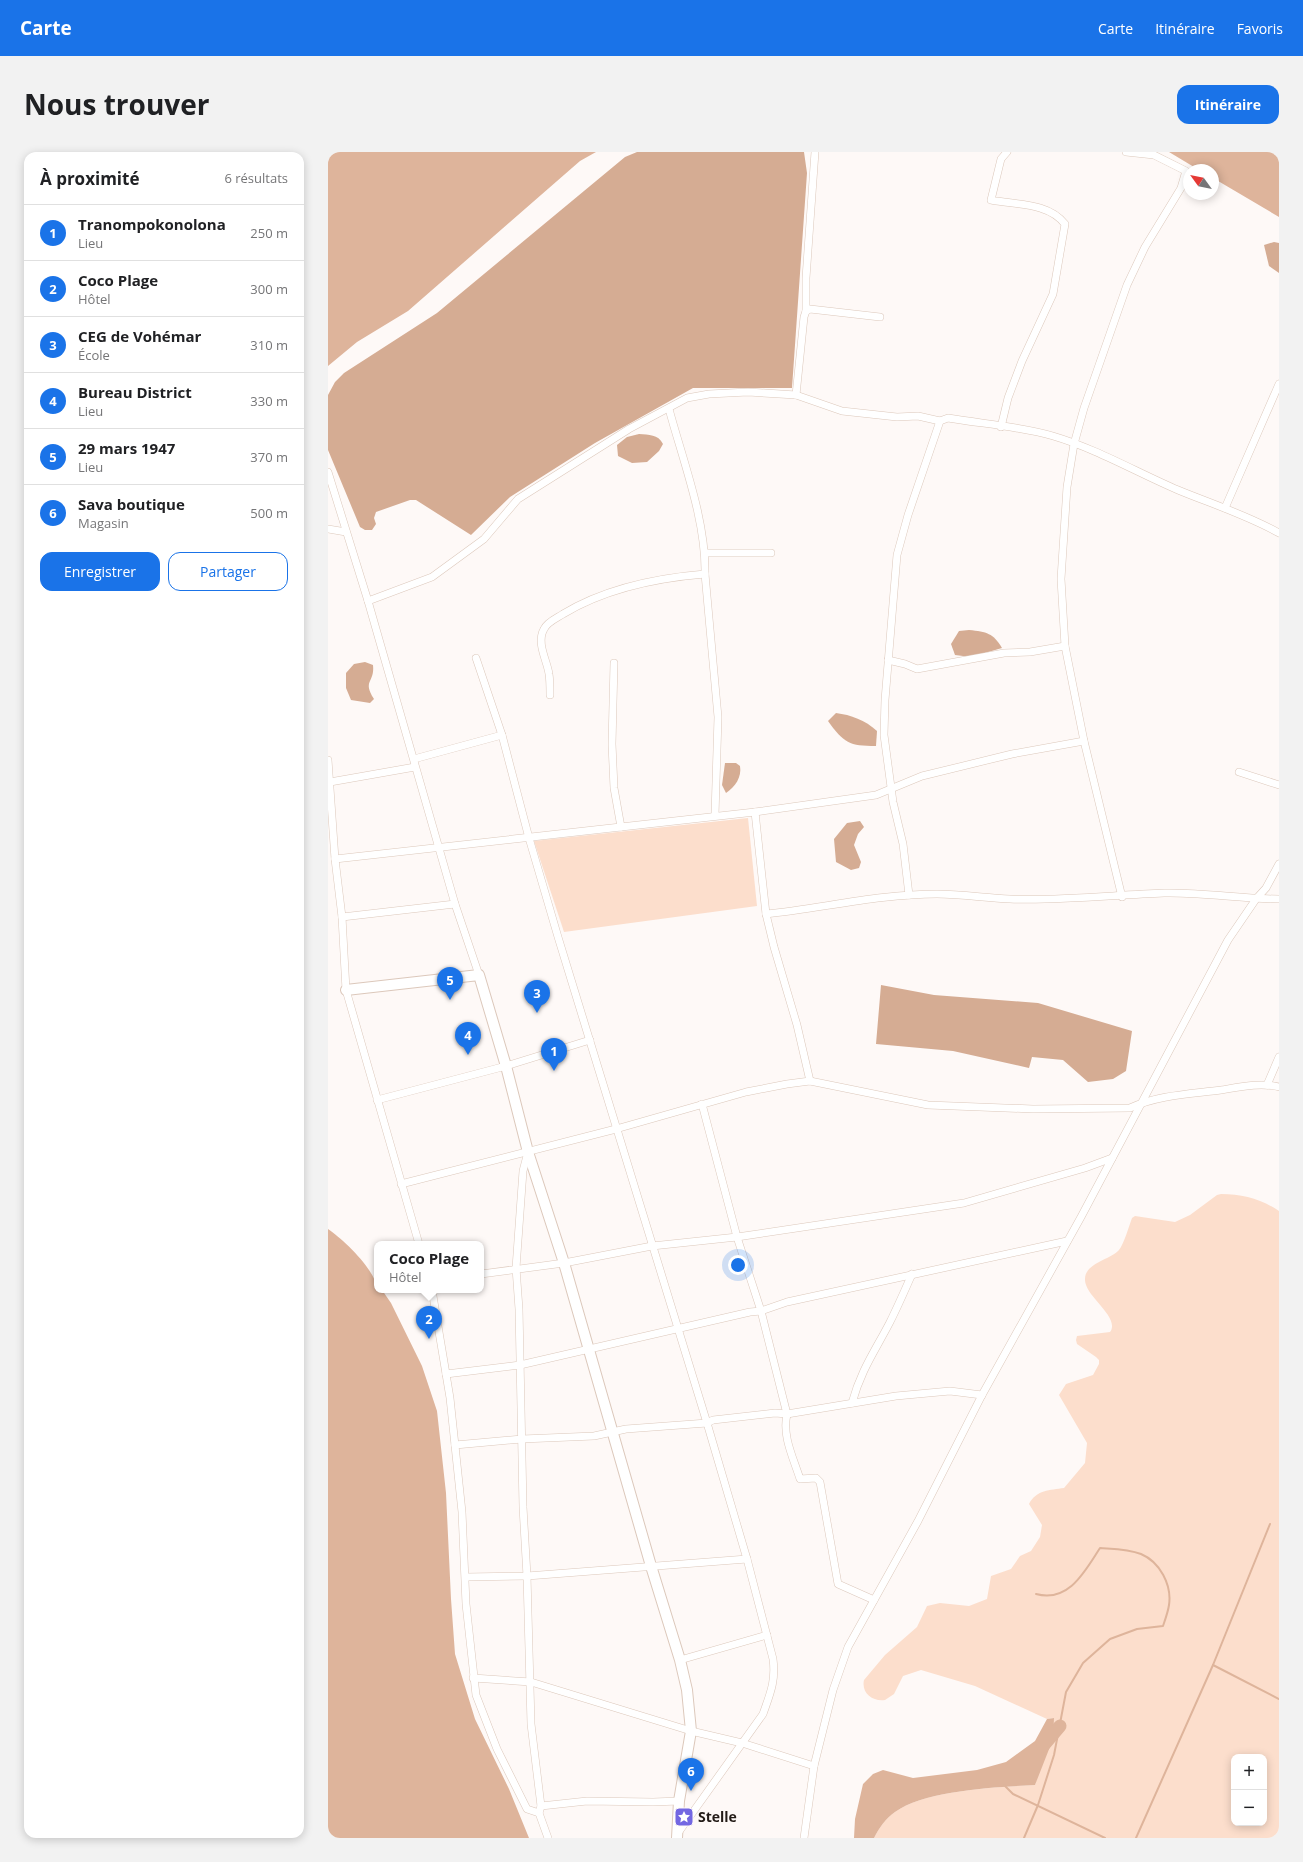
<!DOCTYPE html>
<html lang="fr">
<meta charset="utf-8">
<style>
:root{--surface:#fff;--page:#f2f2f2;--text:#202124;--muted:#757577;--line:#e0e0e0;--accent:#1a73e8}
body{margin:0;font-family:"Open Sans",sans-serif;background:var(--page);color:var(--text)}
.controls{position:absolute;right:12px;bottom:12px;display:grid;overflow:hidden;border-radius:8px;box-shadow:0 2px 10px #0003}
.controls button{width:36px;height:36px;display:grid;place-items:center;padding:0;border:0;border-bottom:1px solid var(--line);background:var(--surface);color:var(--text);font:20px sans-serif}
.compass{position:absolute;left:855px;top:12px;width:36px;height:36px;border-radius:50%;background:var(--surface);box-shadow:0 2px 10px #0003;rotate:303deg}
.you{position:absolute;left:410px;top:1113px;width:14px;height:14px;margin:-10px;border:3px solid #fff;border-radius:50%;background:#1a73e8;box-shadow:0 0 0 6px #1a73e833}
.badge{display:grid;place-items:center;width:26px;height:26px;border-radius:50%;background:var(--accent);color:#fff;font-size:13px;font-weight:700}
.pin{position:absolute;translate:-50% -33px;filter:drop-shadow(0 1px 2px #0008)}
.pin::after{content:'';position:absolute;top:21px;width:14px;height:12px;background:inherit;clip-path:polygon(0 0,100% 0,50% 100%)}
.popup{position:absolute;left:46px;top:1089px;width:110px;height:52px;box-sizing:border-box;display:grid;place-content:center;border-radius:8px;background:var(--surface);filter:drop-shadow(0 1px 3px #0005);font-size:13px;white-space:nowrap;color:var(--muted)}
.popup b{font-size:15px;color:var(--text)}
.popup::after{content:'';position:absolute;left:50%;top:100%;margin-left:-8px;border:8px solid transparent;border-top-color:var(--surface)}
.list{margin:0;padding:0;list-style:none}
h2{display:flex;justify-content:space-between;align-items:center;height:52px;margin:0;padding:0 16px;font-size:17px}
h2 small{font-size:13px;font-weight:400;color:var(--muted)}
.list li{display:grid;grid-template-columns:26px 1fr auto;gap:12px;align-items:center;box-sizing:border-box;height:56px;padding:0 16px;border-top:1px solid var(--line)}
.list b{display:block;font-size:15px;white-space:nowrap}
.list p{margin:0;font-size:13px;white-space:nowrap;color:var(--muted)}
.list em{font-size:13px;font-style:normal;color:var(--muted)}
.actions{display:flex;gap:8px;padding:12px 16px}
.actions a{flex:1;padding:9px 0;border:1px solid var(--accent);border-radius:12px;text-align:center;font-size:14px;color:var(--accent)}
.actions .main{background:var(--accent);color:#fff}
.map{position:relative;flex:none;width:951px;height:1686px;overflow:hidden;border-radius:12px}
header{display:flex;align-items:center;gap:24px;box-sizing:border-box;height:56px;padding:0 20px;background:var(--accent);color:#fff}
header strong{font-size:19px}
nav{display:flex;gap:22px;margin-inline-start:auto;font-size:14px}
.intro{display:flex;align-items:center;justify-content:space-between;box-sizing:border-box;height:96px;padding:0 24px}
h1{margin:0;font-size:28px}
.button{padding:10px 18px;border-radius:12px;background:var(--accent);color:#fff;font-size:14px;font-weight:700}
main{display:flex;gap:24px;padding:0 24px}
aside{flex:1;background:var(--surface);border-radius:12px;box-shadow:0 2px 10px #0003}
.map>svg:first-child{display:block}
.green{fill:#fcdecc;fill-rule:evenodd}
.forest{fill:#d5ac93}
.water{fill:#deb49b}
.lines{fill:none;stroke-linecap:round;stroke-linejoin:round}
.stream{stroke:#deb49b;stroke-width:2}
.river{stroke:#deb49b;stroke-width:13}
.street-casing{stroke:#dcc8bb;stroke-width:8}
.secondary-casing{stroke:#dcc8bb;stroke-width:12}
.street{stroke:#fff;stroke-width:7}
.secondary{stroke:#fff;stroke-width:10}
.labels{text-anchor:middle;stroke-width:3;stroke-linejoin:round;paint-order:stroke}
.poi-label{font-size:14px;font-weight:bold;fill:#231b17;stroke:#fef9f7;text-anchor:start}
</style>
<header>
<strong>Carte</strong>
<nav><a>Carte</a><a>Itinéraire</a><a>Favoris</a></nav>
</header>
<div class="intro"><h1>Nous trouver</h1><a class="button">Itinéraire</a></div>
<main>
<aside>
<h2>À proximité<small>6 résultats</small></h2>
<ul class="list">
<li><span class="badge">1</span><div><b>Tranompokonolona</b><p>Lieu</p></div><em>250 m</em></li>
<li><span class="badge">2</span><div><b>Coco Plage</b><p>Hôtel</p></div><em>300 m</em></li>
<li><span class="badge">3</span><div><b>CEG de Vohémar</b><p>École</p></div><em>310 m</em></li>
<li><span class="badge">4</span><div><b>Bureau District</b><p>Lieu</p></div><em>330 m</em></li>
<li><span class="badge">5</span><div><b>29 mars 1947</b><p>Lieu</p></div><em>370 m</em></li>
<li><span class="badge">6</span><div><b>Sava boutique</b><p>Magasin</p></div><em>500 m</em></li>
</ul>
<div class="actions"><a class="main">Enregistrer</a><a>Partager</a></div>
</aside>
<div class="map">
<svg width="951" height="1686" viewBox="0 0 951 1686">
<rect width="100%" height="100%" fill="#fef9f7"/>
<g class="green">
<polygon points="420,666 429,754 236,780 206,689"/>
<path d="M893 1042C915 1042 933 1047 951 1059V1686H546C551 1676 558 1666 567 1660 597 1638 670 1635 707 1633L726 1566 719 1567 647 1534 593 1518 575 1524 566 1542 557 1548C545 1550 533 1541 536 1528L557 1503 589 1475 599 1454 612 1451 641 1454 659 1447 663 1424 683 1417 692 1404 703 1399 712 1385 714 1373 701 1352C708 1338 722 1338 736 1336L757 1311 759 1291 731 1243 738 1232 765 1223 771 1212V1208L768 1205 749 1192 748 1188 749 1184 782 1180C793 1165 756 1144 757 1127 757 1111 782 1108 791 1098 796 1092 801 1074 804 1066L807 1064 847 1070 862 1063 889 1043ZM906 1605H936V1671H906Z"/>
</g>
<g class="forest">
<polygon points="309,0 476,0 479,21 464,236 365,236 267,291 182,345 143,383 88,348 82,348 48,360 46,366 48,372 44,378 37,378 32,375 0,298 0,243 7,230 16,221 109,161 297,5"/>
<polygon points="946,90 951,91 951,121 941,114 936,93"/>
<path d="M311 282C321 283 330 282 335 292L331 299 319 310 304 311 290 304 289 293 299 285Z"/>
<path d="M641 478C659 480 665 481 674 496L643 505 627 503 623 492 631 479Z"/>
<path d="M37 510 45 513C47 531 34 528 46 547L42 551 23 548 18 536V521L26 512Z"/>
<path d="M508 561C523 563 537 568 549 579L548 594C521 594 516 591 500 569Z"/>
<path d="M397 611H408L412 614C414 625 407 635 398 641L394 633Z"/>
<polygon points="532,669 536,675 530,682 526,693 533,710 531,716 523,718 508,710 506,687 519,671"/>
<polygon points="553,833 606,843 710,851 804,879 798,919 785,927 760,930 735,908 704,905 701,916 625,899 548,892"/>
</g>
<g class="water">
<polygon points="0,0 268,0 252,9 80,159 29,190 0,214"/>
<polygon points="841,0 951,0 951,65 885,26 885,18 871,18"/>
<path d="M0 1077C15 1087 49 1119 49 1138H54L63 1151 94 1214 109 1259 118 1341 123 1447 127 1502 147 1567 181 1637 201 1686H0Z"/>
<path d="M726 1566 725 1587 707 1633C670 1635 597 1638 567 1660 558 1666 551 1676 546 1686H526L527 1667 535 1632 545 1622 555 1618 585 1626 649 1618 678 1610 707 1589 719 1567Z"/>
</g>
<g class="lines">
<g class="stream">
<polyline points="885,1513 951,1547"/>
<polyline points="676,1633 685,1642 777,1686"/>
<path d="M696 1686 710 1653 726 1603 738 1540 755 1511 782 1487 809 1477 835 1474C837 1468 840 1460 841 1453 844 1433 832 1410 813 1402 800 1397 786 1397 772 1396 757 1419 741 1451 708 1442"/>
<polyline points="808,1686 885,1513 942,1372"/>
</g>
<polyline class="river" points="715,1594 732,1574"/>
<defs>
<g id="street">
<polyline points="478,159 478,126 487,0"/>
<polyline points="468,243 476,165 478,159 482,157 552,165"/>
<path d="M341 257C355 309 378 368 377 422L390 565 387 663"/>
<path d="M673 275 680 246 694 209 725 142 737 72C720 50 687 53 663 48L673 7 679 0"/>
<polyline points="0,320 40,449 127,752 151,823"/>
<polyline points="897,356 951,232"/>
<polyline points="0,377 18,380"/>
<polyline points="378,401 443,401"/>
<path d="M40 449 104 425 156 387 190 347 301 277 359 246 381 242 420 240 468 243 514 259 569 265 590 264 612 269 620 266C655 272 691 274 725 284 769 297 808 320 850 338 884 352 919 363 951 381"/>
<path d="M148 506 174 583 201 686 230 785 379 1271 419 1407 445 1507C448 1529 442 1542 435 1562L350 1681"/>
<polyline points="560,508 577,512 589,517 676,501 702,500 737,494"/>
<polyline points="286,511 284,592 286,636 293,675"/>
<path d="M222 543C222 536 222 528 221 522 219 508 208 491 216 477 219 470 229 466 235 462 278 436 328 426 377 422"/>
<polyline points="86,607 174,583"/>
<polyline points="0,608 7,707 14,765 18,838 91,1092"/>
<polyline points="911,620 951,633"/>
<polyline points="2,630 87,615"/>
<polyline points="427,660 438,762 446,795 469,873 482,929"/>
<polyline points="7,707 427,660 548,643 594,624 684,602 756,589"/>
<polyline points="581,743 575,692 565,650 556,583 557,548 569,403 580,363 612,269"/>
<polyline points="794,745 756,589 737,494 733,427 739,335 746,292 756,256 799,133 817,95 853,36 858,19 826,3 798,0"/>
<path d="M438 762C495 756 552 742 609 742 634 742 658 746 682 747 733 749 785 743 836 741 875 740 913 747 951 747"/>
<polyline points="14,765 127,752"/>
<polyline points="939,933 951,905"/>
<polyline points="49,948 178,914 262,888"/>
<path d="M374 952 409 1085 433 1159 459 1262C454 1284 465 1305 472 1327L488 1326 492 1330 510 1432 546 1448"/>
<polyline points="200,1000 195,1019 188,1116 191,1157 195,1355 199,1424 203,1572 213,1654 211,1661 220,1686"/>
<path d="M73 1032 288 977 418 940 459 932 482 929 600 953 705 957 802 956C830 943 863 942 893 938 911 935 933 930 951 935"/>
<polyline points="153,1122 236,1111 324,1094 409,1085 636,1051 757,1016 784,1006"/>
<polyline points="104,1138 122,1246 134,1360 138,1452 148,1543 169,1597 199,1657 211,1661"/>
<polyline points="118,1222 192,1213 422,1160 433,1159 459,1150 739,1089"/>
<path d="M524 1251C533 1218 547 1199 562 1170 570 1154 577 1138 584 1122"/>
<polyline points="127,1293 194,1287 266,1284 298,1277 379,1271 385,1268 447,1261 459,1262 568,1244 622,1239 654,1243"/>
<polyline points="138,1425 199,1424 419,1407"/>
<polyline points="352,1508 439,1483"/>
<polyline points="145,1526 203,1530 363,1579 414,1591 486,1614"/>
<polyline points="213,1654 259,1649 325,1650 351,1649"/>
<polyline points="476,1686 486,1614 505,1538 520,1495 590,1369 654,1243 753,1065 900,788 928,747 938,736 951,712"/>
</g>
<polyline id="secondary" points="18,838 151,823 178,914 200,1000 236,1111 323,1414 352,1508 359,1538 363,1579 351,1649 349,1686"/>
</defs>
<use href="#street" class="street-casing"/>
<use href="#secondary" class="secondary-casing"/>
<use href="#street" class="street"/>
<use href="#secondary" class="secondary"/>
</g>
<defs>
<symbol id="sight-square" viewBox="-11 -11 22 22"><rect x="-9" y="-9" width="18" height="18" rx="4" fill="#7367e2" stroke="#fef9f7"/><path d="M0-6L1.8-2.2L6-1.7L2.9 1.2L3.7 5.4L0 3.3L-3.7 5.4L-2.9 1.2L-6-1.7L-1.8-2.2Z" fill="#fff"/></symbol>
</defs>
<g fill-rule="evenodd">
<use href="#sight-square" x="345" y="1654" width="22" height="22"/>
</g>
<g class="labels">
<g class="poi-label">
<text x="370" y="1670">Stelle</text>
</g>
</g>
</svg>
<div class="controls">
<button>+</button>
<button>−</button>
</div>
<svg class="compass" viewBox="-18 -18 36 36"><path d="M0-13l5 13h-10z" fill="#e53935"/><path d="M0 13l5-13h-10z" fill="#757577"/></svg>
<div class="you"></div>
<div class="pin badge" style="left:226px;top:919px">1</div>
<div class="pin badge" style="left:101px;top:1187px">2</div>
<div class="popup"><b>Coco Plage</b>Hôtel</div>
<div class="pin badge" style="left:209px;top:861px">3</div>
<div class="pin badge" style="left:140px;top:903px">4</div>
<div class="pin badge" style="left:122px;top:848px">5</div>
<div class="pin badge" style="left:363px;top:1639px">6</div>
</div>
</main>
